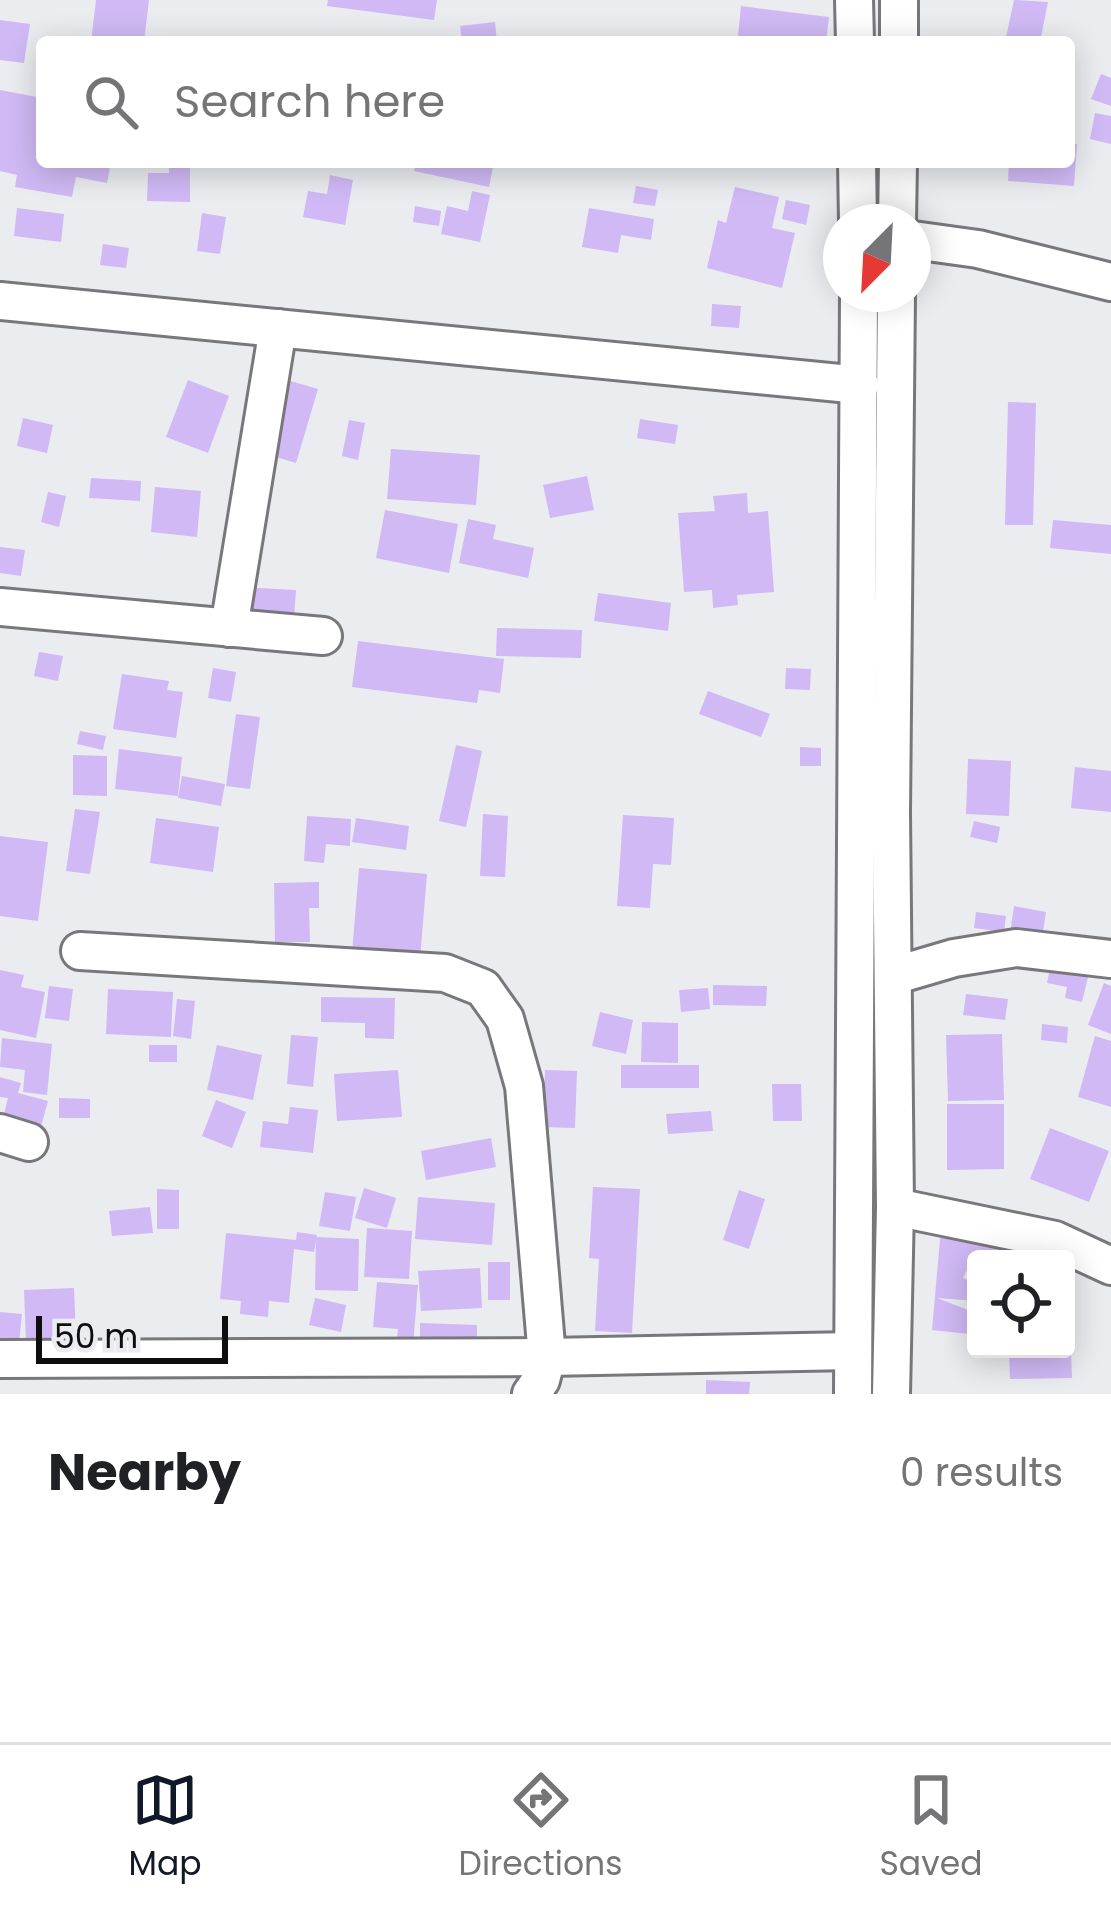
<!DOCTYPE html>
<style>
:root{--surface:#fff;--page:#f6f6f6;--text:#202124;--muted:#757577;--line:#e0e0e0;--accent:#111827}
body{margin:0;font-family:Poppins,sans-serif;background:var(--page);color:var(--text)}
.controls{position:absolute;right:36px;bottom:36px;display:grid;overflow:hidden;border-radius:12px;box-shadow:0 6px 30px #0003}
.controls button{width:108px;height:108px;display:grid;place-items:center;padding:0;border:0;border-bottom:3px solid var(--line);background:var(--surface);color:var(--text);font:60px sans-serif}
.compass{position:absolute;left:823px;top:204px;width:108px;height:108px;border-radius:50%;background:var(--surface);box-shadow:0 6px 30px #0003;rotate:204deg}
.scale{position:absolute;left:36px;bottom:30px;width:192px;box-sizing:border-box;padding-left:12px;border:6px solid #0e0e0f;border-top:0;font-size:33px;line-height:42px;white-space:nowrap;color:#0e0e0f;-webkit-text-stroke:9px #ebecf0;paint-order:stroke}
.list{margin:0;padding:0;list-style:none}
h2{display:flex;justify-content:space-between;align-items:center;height:156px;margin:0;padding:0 48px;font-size:51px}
h2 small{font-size:39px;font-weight:400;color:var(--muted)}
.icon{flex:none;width:66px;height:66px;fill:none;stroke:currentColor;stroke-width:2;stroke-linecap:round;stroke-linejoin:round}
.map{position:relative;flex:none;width:1111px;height:1394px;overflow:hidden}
.search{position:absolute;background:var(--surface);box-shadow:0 6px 30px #0003;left:36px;right:36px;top:36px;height:132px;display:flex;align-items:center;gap:30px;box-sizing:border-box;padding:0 42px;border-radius:12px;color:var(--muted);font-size:45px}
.sheet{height:348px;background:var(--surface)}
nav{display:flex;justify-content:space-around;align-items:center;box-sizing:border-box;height:168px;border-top:3px solid var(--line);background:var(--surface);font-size:33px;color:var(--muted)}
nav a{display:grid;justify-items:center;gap:6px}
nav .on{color:var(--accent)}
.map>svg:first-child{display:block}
.building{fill:#d0b9f5}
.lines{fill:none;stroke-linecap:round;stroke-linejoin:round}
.minor-casing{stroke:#78787c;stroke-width:42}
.minor{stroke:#fff;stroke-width:36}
</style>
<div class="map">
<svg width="1111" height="1394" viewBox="0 0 1111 1394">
<rect width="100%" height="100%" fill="#ebecf0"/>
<g class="building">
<polygon points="96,0 149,0 144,42 91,42"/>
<polygon points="328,0 437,0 434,20 327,6"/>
<polygon points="1014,0 1048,2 1040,42 1005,42"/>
<polygon points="741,6 829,17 826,42 784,42 738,36"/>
<polygon points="0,20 30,24 24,63 0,60"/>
<polygon points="495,22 497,42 462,42 460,26"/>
<polygon points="1101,74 1111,78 1111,106 1091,99"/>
<polygon points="0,90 42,98 42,162 111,162 107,183 76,177 72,197 15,187 17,175 0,171"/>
<polygon points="1095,113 1111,116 1111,144 1090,139"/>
<polygon points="1069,143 1077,144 1074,186 1008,181 1009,162 1069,162"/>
<polygon points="169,162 190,162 190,202 147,201 148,173 169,173"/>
<polygon points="416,162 494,162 489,187 414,171"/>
<polygon points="330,175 353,180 345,225 303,217 308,191 327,194"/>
<polygon points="636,186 658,190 655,206 633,203"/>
<polygon points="735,187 779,197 772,228 795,233 782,288 707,268 718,220 726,223"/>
<polygon points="472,191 490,195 480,242 441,234 447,206 468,211"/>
<polygon points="786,200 810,205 806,225 782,219"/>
<polygon points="415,206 441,211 439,226 413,222"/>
<polygon points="17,208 64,214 61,242 14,236"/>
<polygon points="589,208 654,219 651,240 621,235 618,253 582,247"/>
<polygon points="202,213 226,217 220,254 197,251"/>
<polygon points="103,244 129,248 126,268 100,265"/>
<polygon points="712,304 741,306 739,328 711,326"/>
<polygon points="188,380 229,396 208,453 166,437"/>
<polygon points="287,380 318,389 296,463 266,454"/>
<polygon points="1008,402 1036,403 1033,525 1005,525"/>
<polygon points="23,418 53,425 47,453 17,446"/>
<polygon points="640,419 678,425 675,444 637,438"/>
<polygon points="349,420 365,423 358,460 342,456"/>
<polygon points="391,449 480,455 476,505 387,499"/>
<polygon points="587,476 594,510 550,518 543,485"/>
<polygon points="91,478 141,481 140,501 89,498"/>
<polygon points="155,487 201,491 197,537 151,532"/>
<polygon points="48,492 66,496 59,527 41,522"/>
<polygon points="747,493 748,513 768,511 774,592 737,595 738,605 713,608 712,590 684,592 678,513 715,511 713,496"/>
<polygon points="385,510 458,524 449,573 376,558"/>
<polygon points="468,519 496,525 493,539 534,548 528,578 459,563"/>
<polygon points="1053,520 1111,525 1111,554 1050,548"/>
<polygon points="0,547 25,550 21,576 0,573"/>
<polygon points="240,587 296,590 294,618 239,615"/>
<polygon points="598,593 671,603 668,631 594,621"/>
<polygon points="497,628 582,630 581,658 496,656"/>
<polygon points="358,641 504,659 500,693 479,690 477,703 352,687"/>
<polygon points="39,652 63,656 58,681 34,676"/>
<polygon points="213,668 236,672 231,702 208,698"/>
<polygon points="786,668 811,669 810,690 785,689"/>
<polygon points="122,674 169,681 167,690 183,692 176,738 113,729"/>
<polygon points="708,691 770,714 761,737 699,714"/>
<polygon points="236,714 260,717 250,789 226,786"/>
<polygon points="80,731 106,736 103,750 77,744"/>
<polygon points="456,745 482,751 466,827 439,821"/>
<polygon points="800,747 821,748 821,766 800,766"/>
<polygon points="119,749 182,757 178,796 115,789"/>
<polygon points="73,755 107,756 107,796 73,795"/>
<polygon points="968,759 1011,761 1009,816 966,814"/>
<polygon points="1075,767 1111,771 1111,812 1071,808"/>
<polygon points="182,776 225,784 221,806 178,798"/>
<polygon points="75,809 100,812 90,874 66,871"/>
<polygon points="483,814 508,816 505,877 480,876"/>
<polygon points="623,815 674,818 671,865 653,864 650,908 617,906"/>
<polygon points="307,816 351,819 350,846 326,844 324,863 304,861"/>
<polygon points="156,818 219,827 213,872 150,863"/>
<polygon points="356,818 409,826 406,850 352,842"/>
<polygon points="974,821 1000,827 997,843 970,837"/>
<polygon points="0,836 48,842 38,921 0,916"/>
<polygon points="359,868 427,874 420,959 352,953"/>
<polygon points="319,882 319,908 309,908 310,942 275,942 274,883"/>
<polygon points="1014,906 1046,912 1042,938 1010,933"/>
<polygon points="976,912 1006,916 1004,932 974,928"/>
<polygon points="1051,964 1089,973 1082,1002 1065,998 1067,987 1047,983"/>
<polygon points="0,970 24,975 21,987 45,992 36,1038 0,1030"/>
<polygon points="1104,983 1111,986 1111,1034 1088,1025"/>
<polygon points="713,985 767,986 766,1006 713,1005"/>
<polygon points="49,986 73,989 69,1021 45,1018"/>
<polygon points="708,988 710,1009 681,1012 679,990"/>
<polygon points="108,989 173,992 171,1037 106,1034"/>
<polygon points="966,994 1008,999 1005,1020 963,1015"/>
<polygon points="321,997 395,998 394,1039 365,1038 365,1023 321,1022"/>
<polygon points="177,999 195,1001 191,1039 173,1036"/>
<polygon points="600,1012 633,1020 626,1054 592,1046"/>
<polygon points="642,1022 678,1023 678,1063 641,1062"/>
<polygon points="1042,1024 1068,1027 1067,1043 1041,1040"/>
<polygon points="1002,1034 1004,1100 948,1101 946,1035"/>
<polygon points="291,1035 318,1037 313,1087 287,1084"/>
<polygon points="1095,1036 1111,1041 1111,1107 1078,1097"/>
<polygon points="2,1038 52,1044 47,1095 23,1092 25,1070 0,1067"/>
<rect x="149" y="1045" width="28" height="17"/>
<polygon points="217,1045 262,1055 253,1100 207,1090"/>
<rect x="621" y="1065" width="78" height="23"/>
<polygon points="398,1070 402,1117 337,1121 334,1074"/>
<polygon points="545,1070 577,1071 575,1128 543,1127"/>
<polygon points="0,1077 21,1083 18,1093 48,1101 37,1141 0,1129 8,1098 0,1097"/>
<polygon points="772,1084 801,1084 802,1121 773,1121"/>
<polygon points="59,1098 90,1099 90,1118 59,1118"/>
<polygon points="216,1100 246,1112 232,1148 202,1136"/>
<polygon points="947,1104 1004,1104 1004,1169 947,1170"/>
<polygon points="290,1107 318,1110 313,1153 260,1147 263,1121 288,1124"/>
<polygon points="711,1111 713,1131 668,1134 666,1114"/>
<polygon points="1050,1128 1109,1151 1089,1202 1030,1179"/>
<polygon points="491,1138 496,1167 426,1180 421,1151"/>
<polygon points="593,1187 640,1189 632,1333 595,1331 599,1259 589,1258"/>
<polygon points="364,1188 396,1198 387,1228 355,1218"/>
<polygon points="157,1189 179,1190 179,1229 157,1229"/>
<polygon points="739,1190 765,1199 749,1249 723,1240"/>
<polygon points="325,1192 356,1197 350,1231 319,1226"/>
<polygon points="418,1197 495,1203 492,1245 415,1239"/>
<polygon points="150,1207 153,1233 112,1236 109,1211"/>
<polygon points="948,1221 1047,1259 976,1259 976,1263 970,1263 963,1278 976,1283 976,1301 937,1298 971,1311 969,1334 932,1330 940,1239"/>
<polygon points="367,1228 412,1231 409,1279 364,1277"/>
<polygon points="297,1232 317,1235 314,1252 294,1249 289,1303 269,1301 268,1317 240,1314 241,1301 220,1299 226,1233 296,1240"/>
<polygon points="316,1237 359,1239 358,1291 315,1290"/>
<rect x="488" y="1262" width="22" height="38"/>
<polygon points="480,1268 482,1308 421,1311 418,1271"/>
<polygon points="377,1282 418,1285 413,1346 396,1345 398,1329 373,1327"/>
<polygon points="74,1288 76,1340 26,1342 24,1290"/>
<polygon points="315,1298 346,1305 341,1332 309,1325"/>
<polygon points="0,1312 22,1314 19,1343 0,1341"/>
<polygon points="420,1323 477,1325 477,1348 420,1346"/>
<polygon points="1071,1351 1072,1378 1010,1379 1009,1353"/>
<polygon points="706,1380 750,1382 749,1394 706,1394"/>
</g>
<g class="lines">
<defs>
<g id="minor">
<polyline points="854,0 855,42"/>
<polyline points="899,42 899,0"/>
<polyline points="857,162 858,222"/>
<polyline points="897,222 898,162"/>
<polyline points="913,240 978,249 1111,282"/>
<polyline points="0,301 860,385"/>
<polyline points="0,607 323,636"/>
<polyline points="229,628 278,328"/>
<polyline points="80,951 445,973 483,988 505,1019 524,1086 547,1357 541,1380 531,1394"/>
<polyline points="893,976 954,958 1016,948 1111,959"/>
<polyline points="0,1133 29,1142"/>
<polyline points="895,1207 1055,1240 1111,1266"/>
<polyline points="0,1359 547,1357 853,1351"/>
<polyline points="853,1394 859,294"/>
<polyline points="891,1394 895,1207 891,813 896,294"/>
</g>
</defs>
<use href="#minor" class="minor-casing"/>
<use href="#minor" class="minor"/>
</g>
</svg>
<div class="controls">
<button><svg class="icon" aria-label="locate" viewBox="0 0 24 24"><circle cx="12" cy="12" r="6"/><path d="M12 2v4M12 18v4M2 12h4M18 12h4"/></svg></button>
</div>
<svg class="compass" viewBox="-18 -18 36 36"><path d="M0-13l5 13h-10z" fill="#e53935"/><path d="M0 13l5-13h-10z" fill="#757577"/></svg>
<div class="scale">50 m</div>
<div class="search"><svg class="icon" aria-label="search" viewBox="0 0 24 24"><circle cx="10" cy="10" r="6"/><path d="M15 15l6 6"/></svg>Search here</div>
</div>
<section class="sheet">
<h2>Nearby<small>0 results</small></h2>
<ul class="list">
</ul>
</section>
<nav>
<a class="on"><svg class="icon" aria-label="map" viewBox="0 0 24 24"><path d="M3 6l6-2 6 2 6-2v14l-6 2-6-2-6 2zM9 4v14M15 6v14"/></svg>Map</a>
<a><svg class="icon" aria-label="directions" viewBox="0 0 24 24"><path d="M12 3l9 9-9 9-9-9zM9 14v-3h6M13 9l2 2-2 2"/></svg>Directions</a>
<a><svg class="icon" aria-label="saved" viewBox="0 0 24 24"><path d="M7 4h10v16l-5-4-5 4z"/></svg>Saved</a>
</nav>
